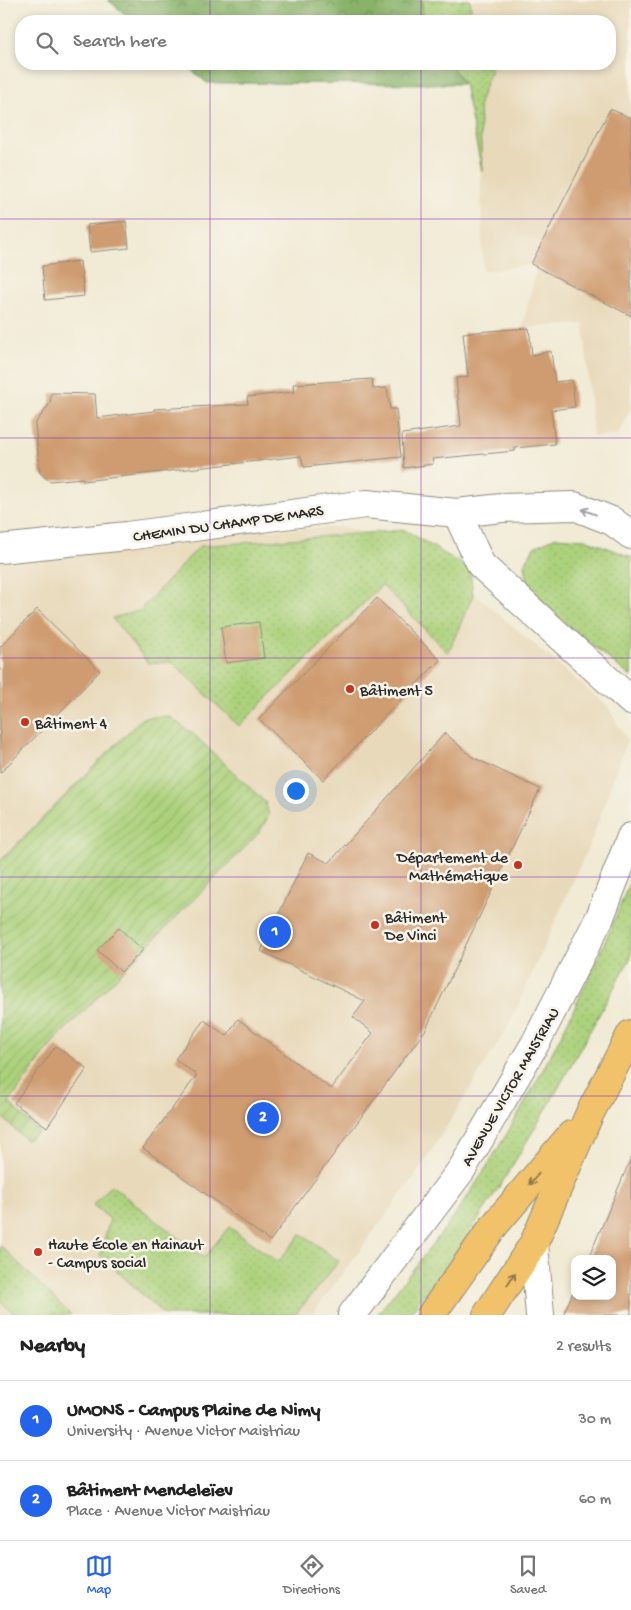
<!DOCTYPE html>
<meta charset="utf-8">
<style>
:root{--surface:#fff;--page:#f2f2f2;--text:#222;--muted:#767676;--line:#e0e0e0;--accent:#2563eb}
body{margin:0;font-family:"Gochi Hand",sans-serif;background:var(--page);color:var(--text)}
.controls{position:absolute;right:15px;bottom:15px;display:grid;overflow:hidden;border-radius:10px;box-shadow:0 2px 8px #0003}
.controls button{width:45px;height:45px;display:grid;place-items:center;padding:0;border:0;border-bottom:1px solid var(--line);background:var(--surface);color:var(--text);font:25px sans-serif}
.you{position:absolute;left:295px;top:790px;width:18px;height:18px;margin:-12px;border:4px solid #fff;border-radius:50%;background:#1a73e8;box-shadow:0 0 0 8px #1a73e833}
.badge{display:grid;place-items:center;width:32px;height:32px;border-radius:50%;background:var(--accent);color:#fff;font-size:16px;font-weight:700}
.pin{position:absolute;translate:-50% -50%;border:2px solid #fff;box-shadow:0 1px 5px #0006}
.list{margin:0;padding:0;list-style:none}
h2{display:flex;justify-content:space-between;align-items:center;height:65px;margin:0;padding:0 20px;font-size:21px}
h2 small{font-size:16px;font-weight:400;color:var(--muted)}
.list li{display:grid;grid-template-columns:32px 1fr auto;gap:15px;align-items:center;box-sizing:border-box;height:80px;padding:0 20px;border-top:1px solid var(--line)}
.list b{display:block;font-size:19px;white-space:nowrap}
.list p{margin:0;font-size:16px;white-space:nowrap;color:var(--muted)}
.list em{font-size:16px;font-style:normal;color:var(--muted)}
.icon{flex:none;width:28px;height:28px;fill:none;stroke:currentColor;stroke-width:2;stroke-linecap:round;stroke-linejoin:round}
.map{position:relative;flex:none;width:631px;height:1315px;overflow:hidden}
.search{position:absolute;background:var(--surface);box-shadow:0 2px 8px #0003;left:15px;right:15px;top:15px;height:55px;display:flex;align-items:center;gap:12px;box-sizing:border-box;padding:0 18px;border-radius:20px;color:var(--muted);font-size:19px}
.sheet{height:225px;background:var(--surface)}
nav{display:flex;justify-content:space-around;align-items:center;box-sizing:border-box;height:70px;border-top:1px solid var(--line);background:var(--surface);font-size:14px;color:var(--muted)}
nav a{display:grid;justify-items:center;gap:2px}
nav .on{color:var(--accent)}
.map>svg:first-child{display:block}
.built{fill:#e8d9ba}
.grass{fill:url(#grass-dots);stroke:#6c7e53}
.forest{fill:url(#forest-crowns);stroke:#5a6f4b}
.garden{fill:url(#garden-furrows);stroke:#6c7e53}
.building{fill:#cf9b70}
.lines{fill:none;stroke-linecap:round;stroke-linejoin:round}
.minor-casing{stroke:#8e8b80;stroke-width:30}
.primary-casing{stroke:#8e8b80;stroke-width:30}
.minor{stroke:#fff;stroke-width:28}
.primary{stroke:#f2c26a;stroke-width:28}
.oneway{stroke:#a0a0a0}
.oneway2{stroke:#8e764a}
.grid{fill:none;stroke:#7b2cbf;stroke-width:1;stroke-opacity:0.55}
.poi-dot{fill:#c8321e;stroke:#f7f3e8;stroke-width:2}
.labels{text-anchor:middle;stroke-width:5;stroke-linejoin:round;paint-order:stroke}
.street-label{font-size:16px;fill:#2b2b2b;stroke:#f7f3e8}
.poi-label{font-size:16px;fill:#2b2b2b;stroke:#f7f3e8;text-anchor:start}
</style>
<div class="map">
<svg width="631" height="1315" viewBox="0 0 631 1315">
<defs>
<pattern id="grass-dots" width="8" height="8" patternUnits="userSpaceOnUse" patternTransform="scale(1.25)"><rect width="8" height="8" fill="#acd17b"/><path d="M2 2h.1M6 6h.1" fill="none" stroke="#94b46a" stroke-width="1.8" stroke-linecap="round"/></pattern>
<pattern id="forest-crowns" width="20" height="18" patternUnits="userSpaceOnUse" patternTransform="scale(1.25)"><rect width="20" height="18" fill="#89b36b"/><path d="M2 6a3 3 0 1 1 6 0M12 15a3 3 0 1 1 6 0" fill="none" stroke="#709258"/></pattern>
<pattern id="garden-furrows" width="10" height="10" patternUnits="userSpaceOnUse" patternTransform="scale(1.25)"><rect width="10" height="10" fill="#acd17b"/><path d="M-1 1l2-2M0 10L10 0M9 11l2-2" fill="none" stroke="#94b46a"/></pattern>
</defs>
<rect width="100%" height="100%" fill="#f7f3e8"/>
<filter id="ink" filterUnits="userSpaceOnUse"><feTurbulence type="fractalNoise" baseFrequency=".02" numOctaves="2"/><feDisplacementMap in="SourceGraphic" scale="10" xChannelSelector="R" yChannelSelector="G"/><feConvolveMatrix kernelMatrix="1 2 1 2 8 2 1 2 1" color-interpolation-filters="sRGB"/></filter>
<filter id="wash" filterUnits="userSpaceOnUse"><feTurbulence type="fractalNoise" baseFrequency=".0096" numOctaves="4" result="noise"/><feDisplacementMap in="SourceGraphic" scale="20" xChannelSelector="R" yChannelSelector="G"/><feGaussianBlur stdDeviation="1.12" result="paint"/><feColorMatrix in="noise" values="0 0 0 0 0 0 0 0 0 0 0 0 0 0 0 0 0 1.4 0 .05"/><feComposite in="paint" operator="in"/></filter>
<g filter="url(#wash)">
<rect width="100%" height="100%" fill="#f1ebd5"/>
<g class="built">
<polygon points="470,0 631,0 631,408 618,435 593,437 584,324 522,328 538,264 483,271 479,102 493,64 610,64 610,21 472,21"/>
<polygon points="344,527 404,544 482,600 607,706 627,740 592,839 509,1025 423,1165 312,1315 0,1315 0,549 127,536"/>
</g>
<g class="grass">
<polygon points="422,0 470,0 472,21 423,21"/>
<polygon points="450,64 493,64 479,103 482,171 464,84"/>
<polygon points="405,530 470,569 473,595 448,653 382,585 239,726 172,662 148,663 112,618 139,611 200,546"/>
<polygon points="556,537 585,539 631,557 631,677 557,616 528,587 525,564 534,547"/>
<path d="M631 879V957L550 1103 503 1181 465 1240 409 1315H377C409 1273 445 1232 473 1188 537 1090 588 987 631 879Z"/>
<polygon points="111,1185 204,1258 229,1227 278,1262 301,1234 339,1261 295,1315 164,1315 100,1255 110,1219 93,1205"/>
<polygon points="0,1245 71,1315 16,1315 0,1301"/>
</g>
<g class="forest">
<polygon points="108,0 422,0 423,21 133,21"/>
<polygon points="184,64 450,64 464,84 207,83"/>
</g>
<polygon class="garden" points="168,716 192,733 265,802 269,815 259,833 54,1041 9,1103 39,1132 26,1140 0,1115 0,861 142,718"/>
<g id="blocks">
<g class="building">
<polygon points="610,109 631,118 631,316 531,264"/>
<polygon points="126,221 129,248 90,252 87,225"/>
<polygon points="80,261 84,296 45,300 42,266"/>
<polygon points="529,328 532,355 551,351 555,382 572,380 575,407 551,410 555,444 515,448 515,451 432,459 433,464 404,468 402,434 461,426 456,378 468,377 463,333"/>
<polygon points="372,379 373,389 387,388 390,409 396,409 401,457 304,467 301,456 83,481 83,478 50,481 40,473 35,424 50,403 51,393 95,394 97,418 154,411 154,409 248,404 247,397 294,392 293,384"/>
<polygon points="377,598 440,660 323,780 259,719"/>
<polygon points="37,609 100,671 0,773 0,647"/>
<polygon points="259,622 264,658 226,663 221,627"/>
<polygon points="445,733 472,757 540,789 426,1029 270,1241 143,1148 197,1075 175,1059 204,1020 227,1036 238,1019 331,1089 373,1033 353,1017 365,1001 261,951 308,853 329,863"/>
<polygon points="119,928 143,950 121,972 97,950"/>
<polygon points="56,1046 87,1069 47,1127 14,1103"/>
<polygon points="631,1158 631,1315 563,1315 575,1288 575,1296 612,1296 612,1259 588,1259"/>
</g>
</g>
</g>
<g filter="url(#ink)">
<use href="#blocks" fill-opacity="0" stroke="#8e8b80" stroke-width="1"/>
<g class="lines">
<defs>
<g id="minor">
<polyline points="457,513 481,565 631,701"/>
<polyline points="0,549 127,536 366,504 457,513 502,508 574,506 612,521 631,535"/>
<polyline points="534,1243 540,1315"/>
<polyline points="352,1315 462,1169 536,1042 600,917 631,837"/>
</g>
<g id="primary">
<polyline points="431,1315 493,1227 571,1135"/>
<polyline points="487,1315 534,1243 589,1115 631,1034"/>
</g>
</defs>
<use href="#minor" class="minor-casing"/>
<use href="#primary" class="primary-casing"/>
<use href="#minor" class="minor"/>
<use href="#primary" class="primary"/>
</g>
<defs><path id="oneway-shaft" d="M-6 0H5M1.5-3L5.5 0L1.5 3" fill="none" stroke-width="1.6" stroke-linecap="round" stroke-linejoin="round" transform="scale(1.25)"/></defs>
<use class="oneway" href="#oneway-shaft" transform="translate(589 512) rotate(-159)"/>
<g class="oneway2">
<use href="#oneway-shaft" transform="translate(534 1179) rotate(131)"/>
<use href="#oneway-shaft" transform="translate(511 1279) rotate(-58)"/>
</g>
</g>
<path class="grid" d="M210 0V21M421 0V21M210 64V1315M421 64V1315M0 219H631M0 438H631M0 658H631M0 877H631M0 1096H631"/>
<g class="poi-dot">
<circle cx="350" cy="689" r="5"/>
<circle cx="25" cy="722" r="5"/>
<circle cx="518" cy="865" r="5"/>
<circle cx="375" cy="925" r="5"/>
<circle cx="38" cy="1252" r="5"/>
</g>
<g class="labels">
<g class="street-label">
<text transform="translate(228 522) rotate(-8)" y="6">CHEMIN DU CHAMP DE MARS</text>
<text transform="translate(509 1086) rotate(-60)" y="6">AVENUE VICTOR MAISTRIAU</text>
</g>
<g class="poi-label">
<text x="360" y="695">Bâtiment 5</text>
<text x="35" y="728">Bâtiment 4</text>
<text x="508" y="862" text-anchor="end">Département de<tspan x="508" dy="18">Mathématique</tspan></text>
<text x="385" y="922">Bâtiment<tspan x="385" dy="18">De Vinci</tspan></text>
<text x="48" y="1249">Haute École en Hainaut<tspan x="48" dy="18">- Campus social</tspan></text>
</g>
</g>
</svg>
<div class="controls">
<button><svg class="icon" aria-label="layers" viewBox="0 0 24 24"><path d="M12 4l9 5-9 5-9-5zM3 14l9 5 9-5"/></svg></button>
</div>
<div class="you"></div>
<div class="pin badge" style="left:275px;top:932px">1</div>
<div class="pin badge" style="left:263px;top:1118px">2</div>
<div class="search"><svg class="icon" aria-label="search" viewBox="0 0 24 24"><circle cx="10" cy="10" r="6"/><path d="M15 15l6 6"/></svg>Search here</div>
</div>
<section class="sheet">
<h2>Nearby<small>2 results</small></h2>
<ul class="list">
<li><span class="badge">1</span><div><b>UMONS - Campus Plaine de Nimy</b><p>University · Avenue Victor Maistriau</p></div><em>30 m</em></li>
<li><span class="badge">2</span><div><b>Bâtiment Mendeleïev</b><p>Place · Avenue Victor Maistriau</p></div><em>60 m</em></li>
</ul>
</section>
<nav>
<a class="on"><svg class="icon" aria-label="map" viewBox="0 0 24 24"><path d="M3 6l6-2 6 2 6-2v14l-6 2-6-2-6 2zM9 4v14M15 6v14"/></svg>Map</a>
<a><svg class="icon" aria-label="directions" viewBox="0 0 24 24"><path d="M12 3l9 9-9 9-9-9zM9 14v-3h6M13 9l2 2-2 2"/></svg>Directions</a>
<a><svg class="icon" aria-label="saved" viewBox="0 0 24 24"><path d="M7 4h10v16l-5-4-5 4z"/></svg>Saved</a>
</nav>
